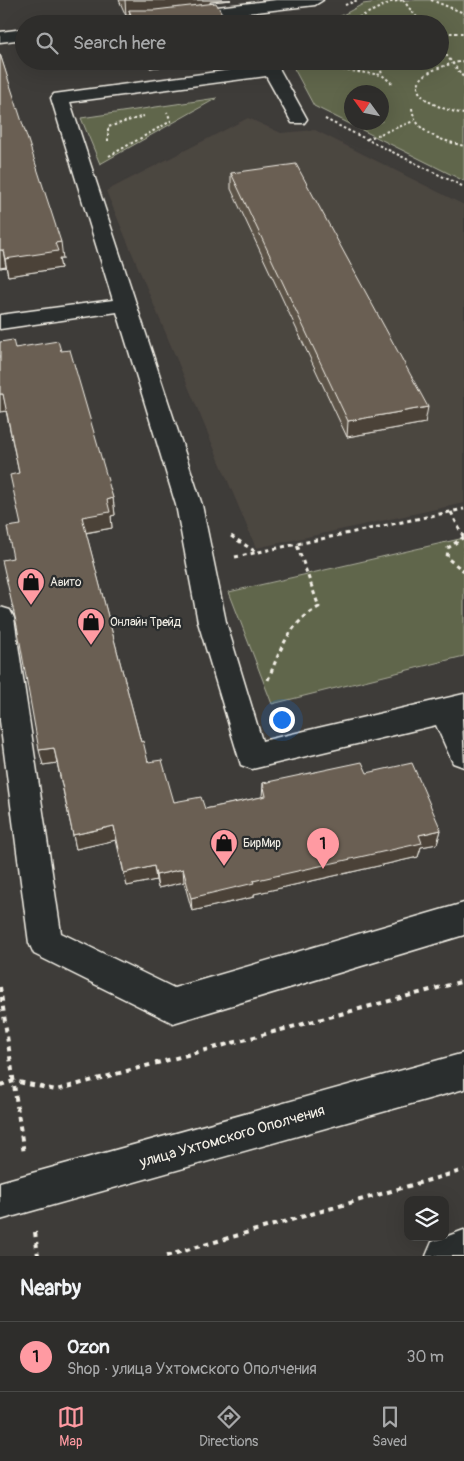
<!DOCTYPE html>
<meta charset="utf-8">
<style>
:root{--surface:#2e2d2b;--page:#363533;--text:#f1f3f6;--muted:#a7a8a9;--line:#494947;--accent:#ff9aa2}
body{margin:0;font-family:Pangolin,sans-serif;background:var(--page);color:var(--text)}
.controls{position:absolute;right:15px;bottom:15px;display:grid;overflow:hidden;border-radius:10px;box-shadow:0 5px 20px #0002}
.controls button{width:45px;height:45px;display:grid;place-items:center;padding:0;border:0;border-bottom:1px solid var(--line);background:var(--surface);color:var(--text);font:25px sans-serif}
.compass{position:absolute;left:344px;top:85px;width:45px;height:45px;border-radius:50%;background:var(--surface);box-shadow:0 5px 20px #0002;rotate:303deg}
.you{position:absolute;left:281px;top:719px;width:18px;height:18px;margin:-12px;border:4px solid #fff;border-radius:50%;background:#1a73e8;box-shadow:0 0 0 8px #1a73e833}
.badge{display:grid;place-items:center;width:32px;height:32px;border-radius:50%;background:var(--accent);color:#111;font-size:16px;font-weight:700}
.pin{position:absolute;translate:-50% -41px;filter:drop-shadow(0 1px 2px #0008)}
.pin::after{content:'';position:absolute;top:26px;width:18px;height:15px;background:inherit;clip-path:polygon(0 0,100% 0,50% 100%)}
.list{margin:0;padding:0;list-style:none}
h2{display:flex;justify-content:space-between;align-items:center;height:65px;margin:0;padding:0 20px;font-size:21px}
h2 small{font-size:16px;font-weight:400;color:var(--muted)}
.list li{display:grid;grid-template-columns:32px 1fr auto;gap:15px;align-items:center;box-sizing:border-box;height:70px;padding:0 20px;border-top:1px solid var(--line)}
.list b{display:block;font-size:19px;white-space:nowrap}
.list p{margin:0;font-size:16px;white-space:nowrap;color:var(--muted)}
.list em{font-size:16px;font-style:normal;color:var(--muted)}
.icon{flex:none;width:28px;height:28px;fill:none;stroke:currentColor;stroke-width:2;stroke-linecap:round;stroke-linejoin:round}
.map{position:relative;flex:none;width:464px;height:1256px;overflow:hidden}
.search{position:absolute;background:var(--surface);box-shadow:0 5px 20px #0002;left:15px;right:15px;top:15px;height:55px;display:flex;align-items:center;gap:12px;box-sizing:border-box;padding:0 18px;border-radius:28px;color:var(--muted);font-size:19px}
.sheet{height:135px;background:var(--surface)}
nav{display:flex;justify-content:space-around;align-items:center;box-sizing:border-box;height:70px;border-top:1px solid var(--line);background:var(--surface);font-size:14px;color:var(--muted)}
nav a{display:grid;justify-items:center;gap:2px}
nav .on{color:var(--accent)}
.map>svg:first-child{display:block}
.built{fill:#4c4640}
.green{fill:#61664c;stroke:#aaac9a;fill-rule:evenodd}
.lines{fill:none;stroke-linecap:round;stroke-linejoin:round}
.minor-casing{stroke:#f4f1e8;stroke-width:3}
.path-far2{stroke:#f4f1e8;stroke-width:2;stroke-dasharray:2.5 2.5;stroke-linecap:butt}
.path-far1{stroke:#f4f1e8;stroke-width:3;stroke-dasharray:4 4;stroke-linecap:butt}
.path{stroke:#f4f1e8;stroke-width:4;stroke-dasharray:5 5;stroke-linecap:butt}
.minor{fill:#2a2d2e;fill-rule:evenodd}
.wall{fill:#5c5247;stroke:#f4f1e8}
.shaded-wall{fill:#4b4239;stroke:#f4f1e8}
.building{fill:#6b5f52;stroke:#f4f1e8}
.labels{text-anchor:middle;stroke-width:4.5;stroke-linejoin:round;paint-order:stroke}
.poi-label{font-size:12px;fill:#f4f1e8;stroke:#2a2d2e;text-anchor:start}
.near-street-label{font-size:15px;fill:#f4f1e8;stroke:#2a2d2e}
</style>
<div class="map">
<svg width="464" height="1256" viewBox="0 0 464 1256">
<rect width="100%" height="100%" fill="#3e3c39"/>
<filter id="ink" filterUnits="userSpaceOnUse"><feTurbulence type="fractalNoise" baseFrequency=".02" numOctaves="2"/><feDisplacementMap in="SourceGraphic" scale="10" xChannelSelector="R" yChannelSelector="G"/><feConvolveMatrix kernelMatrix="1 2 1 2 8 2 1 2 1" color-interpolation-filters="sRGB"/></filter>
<g filter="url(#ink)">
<polygon class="built" points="248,118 281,133 315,130 464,205 464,503 256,548 106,191"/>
<g class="green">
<path d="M392 0H464V181L314 106 290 61H440V24H326L363 4ZM352 92H382V122H352Z"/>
<polygon points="217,98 100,164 81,118"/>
<polygon points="464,538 464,656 272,704 229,592"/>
</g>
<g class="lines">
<defs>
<g id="minor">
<polygon points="276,0 323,0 315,5 156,24 106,24 114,19"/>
<polygon points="24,29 24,39 0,42 0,32"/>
<polygon points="258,61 275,61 307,119 304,123 292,123 266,76 70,102 202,505 226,622 262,741 464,694 464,718 462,718 464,767 453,763 436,725 252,769 241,765 198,622 176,505 117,312 0,329 0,315 113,300 51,98 54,94 261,66"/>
<polygon points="0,607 10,610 14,618 61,933 174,988 464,903 464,935 173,1023 34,954 29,943 0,721"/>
<polygon points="464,1053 464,1089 0,1220 0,1182"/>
<polygon points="464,1230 464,1256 426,1256 432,1242"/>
</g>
</defs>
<use href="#minor" class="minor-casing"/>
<g class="path-far2">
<polyline points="403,0 422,24"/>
<polyline points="431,0 464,13"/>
<polyline points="345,5 358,0"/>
<polyline points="345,24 391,2 404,0"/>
<polyline points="440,33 464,33"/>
<polyline points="440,47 464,78"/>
<polyline points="379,61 382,75 394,85"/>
<path d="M464 61C401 73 404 101 464 114"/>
<polyline points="303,65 382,75"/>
<path d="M412 108C415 134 442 140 464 146"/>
<polyline points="325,119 464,187"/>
<polyline points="367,139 414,121"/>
<polyline points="108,141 108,127 144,116"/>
<polyline points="109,156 171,121 167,112"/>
</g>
<g class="path-far1">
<polyline points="451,512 464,538"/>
<polyline points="231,536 256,552"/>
<polyline points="464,537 448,548 447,558 464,571"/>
<polyline points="235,557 464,509"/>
<path d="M268 680C280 650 289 623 319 607L297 545"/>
</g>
<g class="path">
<polyline points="0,987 24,1154"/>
<polyline points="0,1085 14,1081 56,1090 464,981"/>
<polyline points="35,1232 38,1256"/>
<polyline points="166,1256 464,1170"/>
</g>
<use href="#minor" class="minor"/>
</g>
<g class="wall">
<polygon points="119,0 231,0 210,2 210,4 228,24 130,24 130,15 126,16"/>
<polygon points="0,54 63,259 59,259 61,268 8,276 6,267 0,268"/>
<polygon points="146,61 209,61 150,68"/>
<polygon points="231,173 425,423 347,437 231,189"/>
<polygon points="0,342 15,348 61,351 113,498 115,515 111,516 112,528 86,533 141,742 148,762 174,802 205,809 262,797 263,783 367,773 441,830 437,844 421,847 418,857 254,894 254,897 192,911 184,882 158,888 156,880 127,886 116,840 76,849 57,763 43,765 13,558 21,525 19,473 6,411 0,412"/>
</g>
<g class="shaded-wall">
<polygon points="125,0 231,0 210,2 210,6 131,15 129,10 130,15 126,16"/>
<polygon points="149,61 209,61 150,68"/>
<polygon points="61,242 63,259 59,259 61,268 8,276 5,259 55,243"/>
<polygon points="0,250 3,250 6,267 0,268"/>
<polygon points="0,394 3,394 7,411 0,412"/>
<polygon points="428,407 425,423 347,437 348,421"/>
<polygon points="113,498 115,515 111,516 112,528 84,533 82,517 107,500"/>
<polygon points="54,748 57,763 43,765 39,750"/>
<polygon points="114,826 116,840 76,849 73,835"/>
<polygon points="441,830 437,844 421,847 418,857 254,894 254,897 192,911 191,898 419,835"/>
<polygon points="154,866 156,880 127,886 124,873"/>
<polygon points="183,869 184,882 158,888 156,875"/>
</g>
<g class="building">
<polygon points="216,3 228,24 135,24 129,10 155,10"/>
<polygon points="0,54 61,242 55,243 58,251 5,259 3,250 0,250"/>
<polygon points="296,164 428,407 348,421 231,173"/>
<polygon points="13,340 15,348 58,341 61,351 70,350 113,498 107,500 110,512 82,517 141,742 143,741 148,762 162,760 174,802 201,797 205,809 266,796 263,783 362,762 367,773 412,763 441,830 419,835 422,843 253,881 254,883 191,898 183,869 156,875 154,866 124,873 114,826 73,835 54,748 39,750 17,626 2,560 13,558 7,527 21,525 10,475 19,473 3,394 0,394 0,342"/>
</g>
</g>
<defs>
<symbol id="shop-pin" viewBox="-11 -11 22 30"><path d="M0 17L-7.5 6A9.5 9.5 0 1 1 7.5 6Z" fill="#ff9aa2" stroke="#2a2d2e"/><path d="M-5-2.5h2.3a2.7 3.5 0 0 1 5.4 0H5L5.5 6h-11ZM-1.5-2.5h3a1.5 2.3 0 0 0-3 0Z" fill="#111"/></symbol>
</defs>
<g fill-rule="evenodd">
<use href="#shop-pin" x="15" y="566" width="32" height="43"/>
<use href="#shop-pin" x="75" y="606" width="32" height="43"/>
<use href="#shop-pin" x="208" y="827" width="32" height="43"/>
</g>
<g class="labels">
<g class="poi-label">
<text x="50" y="586">Авито</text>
<text x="110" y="626">Онлайн Трейд</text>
<text x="243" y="847">БирМир</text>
</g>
<g class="near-street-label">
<text transform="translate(232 1136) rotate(-16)" y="5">улица Ухтомского Ополчения</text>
</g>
</g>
</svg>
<div class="controls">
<button><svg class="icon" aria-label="layers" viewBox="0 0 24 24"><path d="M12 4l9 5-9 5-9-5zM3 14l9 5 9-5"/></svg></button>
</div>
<svg class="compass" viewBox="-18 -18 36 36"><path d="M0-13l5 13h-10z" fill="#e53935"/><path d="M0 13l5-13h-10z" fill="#a7a8a9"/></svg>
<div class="you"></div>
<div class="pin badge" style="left:323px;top:869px">1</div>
<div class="search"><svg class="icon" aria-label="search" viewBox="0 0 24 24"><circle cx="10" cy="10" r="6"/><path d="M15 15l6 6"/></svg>Search here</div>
</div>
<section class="sheet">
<h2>Nearby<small></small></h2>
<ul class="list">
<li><span class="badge">1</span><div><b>Ozon</b><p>Shop · улица Ухтомского Ополчения</p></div><em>30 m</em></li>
</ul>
</section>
<nav>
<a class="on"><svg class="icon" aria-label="map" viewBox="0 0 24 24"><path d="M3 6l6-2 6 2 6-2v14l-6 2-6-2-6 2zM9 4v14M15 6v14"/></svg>Map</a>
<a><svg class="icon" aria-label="directions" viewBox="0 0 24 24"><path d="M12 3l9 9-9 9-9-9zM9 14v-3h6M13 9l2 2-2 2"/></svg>Directions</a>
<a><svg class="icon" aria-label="saved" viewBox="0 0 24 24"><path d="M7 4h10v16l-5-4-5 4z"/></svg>Saved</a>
</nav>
